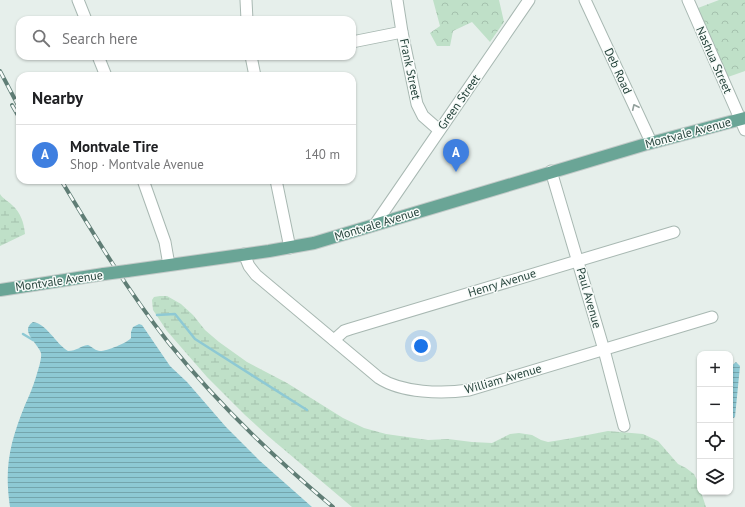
<!DOCTYPE html>
<meta charset="utf-8">
<style>
:root{--surface:#fff;--page:#f6f6f6;--text:#202124;--muted:#757577;--line:#e0e0e0;--accent:#0b8043}
body{margin:0;font-family:"PT Sans",sans-serif;background:var(--page);color:var(--text)}
.controls{position:absolute;right:12px;bottom:12px;display:grid;overflow:hidden;border-radius:8px;box-shadow:0 1px 3px #0004}
.controls button{width:36px;height:36px;display:grid;place-items:center;padding:0;border:0;border-bottom:1px solid var(--line);background:var(--surface);color:var(--text);font:20px sans-serif}
.you{position:absolute;left:421px;top:346px;width:14px;height:14px;margin:-10px;border:3px solid #fff;border-radius:50%;background:#1a73e8;box-shadow:0 0 0 6px #1a73e833}
.badge{display:grid;place-items:center;width:26px;height:26px;border-radius:50%;background:var(--accent);color:#fff;font-size:13px;font-weight:700}
.pin{position:absolute;translate:-50% -33px;filter:drop-shadow(0 1px 2px #0008)}
.pin::after{content:'';position:absolute;top:21px;width:14px;height:12px;background:inherit;clip-path:polygon(0 0,100% 0,50% 100%)}
.list{margin:0;padding:0;list-style:none}
h2{display:flex;justify-content:space-between;align-items:center;height:52px;margin:0;padding:0 16px;font-size:17px}
h2 small{font-size:13px;font-weight:400;color:var(--muted)}
.list li{display:grid;grid-template-columns:26px 1fr auto;gap:12px;align-items:center;box-sizing:border-box;height:60px;padding:0 16px;border-top:1px solid var(--line)}
.list b{display:block;font-size:15px;white-space:nowrap}
.list p{margin:0;font-size:13px;white-space:nowrap;color:var(--muted)}
.list em{font-size:13px;font-style:normal;color:var(--muted)}
.icon{flex:none;width:22px;height:22px;fill:none;stroke:currentColor;stroke-width:2;stroke-linecap:round;stroke-linejoin:round}
.map{position:relative;flex:none;width:745px;height:507px;overflow:hidden}
.search{position:absolute;background:var(--surface);box-shadow:0 1px 3px #0004;left:16px;top:16px;width:340px;height:44px;display:flex;align-items:center;gap:10px;box-sizing:border-box;padding:0 14px;border-radius:12px;color:var(--muted);font-size:15px}
.panel{position:absolute;background:var(--surface);box-shadow:0 1px 3px #0004;left:16px;top:72px;width:340px;height:112px;border-radius:12px}
.map>svg:first-child{display:block}
.forest{fill:url(#forest-crowns)}
.wetland{fill:url(#wetland-marsh)}
.water{fill:url(#water-rules)}
.lines{fill:none;stroke-linecap:round;stroke-linejoin:round}
.stream{stroke:#8ec9d4;stroke-width:2.5}
.minor-casing{stroke:#a8b8b2;stroke-width:13}
.major-casing{stroke:#c2cac8;stroke-width:14}
.minor{stroke:#fff;stroke-width:11}
.major{stroke:#6aa596;stroke-width:12}
.rail-casing{stroke:#5f7d75;stroke-width:4}
.rail{stroke:#f7fbf9;stroke-width:2.5;stroke-dasharray:8;stroke-linecap:butt}
.major-bridge-casing{stroke:#c2cac8;stroke-width:14;stroke-linecap:butt}
.major-bridge{stroke:#6aa596;stroke-width:12}
.oneway{stroke:#92a09c}
.labels{text-anchor:middle;stroke-width:3;stroke-linejoin:round;paint-order:stroke}
.street-label{font-size:12px;fill:#24423a;stroke:#f7fbf9}
</style>
<div class="map">
<svg width="745" height="507" viewBox="0 0 745 507">
<defs>
<pattern id="forest-crowns" width="20" height="18" patternUnits="userSpaceOnUse"><rect width="20" height="18" fill="#bfe0c8"/><path d="M2 6a3 3 0 1 1 6 0M12 15a3 3 0 1 1 6 0" fill="none" stroke="#a4c1ad"/></pattern>
<pattern id="wetland-marsh" width="20" height="14" patternUnits="userSpaceOnUse"><rect width="20" height="14" fill="#bfe0c8"/><path d="M1 5h8M5 5V1M11 12h8M15 12V8" fill="none" stroke="#a4c1ad"/></pattern>
<pattern id="water-rules" width="6" height="5" patternUnits="userSpaceOnUse"><rect width="6" height="5" fill="#8ec9d4"/><path d="M0 2.5h6" fill="none" stroke="#74a5ad"/></pattern>
</defs>
<rect width="100%" height="100%" fill="#e6efeb"/>
<g class="forest">
<polygon points="433,0 499,0 504,22 490,42 472,22 453,31 450,46 437,46 430,33 440,26"/>
<polygon points="719,0 745,0 745,71 728,77 698,8"/>
</g>
<g class="wetland">
<path d="M0 194C3 199 8 201 12 205 21 213 24 223 25 234L0 246Z"/>
<polygon points="160,296 167,296 181,304 193,315 205,330 219,342 247,362 287,383 343,418 364,428 386,434 428,440 448,439 472,442 492,443 510,434 519,433 532,435 541,440 548,442 567,439 608,431 643,434 658,441 678,464 686,468 694,474 700,486 700,492 701,492 706,507 352,507 268,436 245,415 207,377 167,331 153,310 152,300 154,297"/>
</g>
<g class="water">
<path d="M33 322C46 323 56 344 68 351 77 351 80 346 88 345 92 347 96 351 100 351 107 351 127 343 131 338V332L133 327 139 324 142 325 170 366 187 382 226 427 260 461 312 507H10C4 467 10 442 25 405 29 396 33 387 36 377 38 370 42 359 41 353 38 343 19 331 33 322Z"/>
<polygon points="736,362 740,366 735,417 730,420 730,367"/>
</g>
<g class="lines">
<g class="stream">
<polyline points="157,315 175,314 195,339 307,410"/>
<polyline points="23,334 33,340"/>
</g>
<defs>
<g id="minor">
<polyline points="78,0 86,20"/>
<polyline points="246,0 247,20"/>
<polyline points="397,0 402,32 417,104 423,116 439,130"/>
<polyline points="585,0 651,142"/>
<polyline points="688,0 745,130"/>
<polyline points="352,42 402,32"/>
<polyline points="98,56 106,76"/>
<polyline points="251,56 255,76"/>
<polyline points="551,171 604,350 624,426"/>
<polyline points="143,180 165,242 169,265"/>
<polyline points="276,180 290,248"/>
<polyline points="376,223 529,0"/>
<path d="M244 254 249 266 256 275 379 378C402 393 442 394 469 390L712 317"/>
<polyline points="334,340 344,331 350,329 674,232"/>
</g>
<g id="major">
<polyline points="127,271 269,251 314,243 643,145 745,118"/>
<polyline points="0,290 104,274"/>
</g>
</defs>
<use href="#minor" class="minor-casing"/>
<use href="#major" class="major-casing"/>
<use href="#minor" class="minor"/>
<use href="#major" class="major"/>
<defs>
<g id="rail">
<polyline points="0,71 20,109"/>
<polyline points="12,105 20,119"/>
<path d="M61 180C94 235 128 291 168 342 217 403 273 457 333 507"/>
</g>
</defs>
<use href="#rail" class="rail-casing"/>
<use href="#rail" class="rail"/>
<defs>
<polyline id="major-bridge" points="104,274 127,271"/>
</defs>
<use href="#major-bridge" class="major-bridge-casing"/>
<use href="#major-bridge" class="major-bridge"/>
</g>
<defs><path id="oneway-chevron" d="M-2-3.5L2.5 0L-2 3.5" fill="none" stroke-width="1.6" stroke-linecap="round" stroke-linejoin="round"/></defs>
<use class="oneway" href="#oneway-chevron" transform="translate(635 107) rotate(-115)"/>
<g class="labels">
<g class="street-label">
<text transform="translate(714 60) rotate(66)" y="4">Nashua Street</text>
<text transform="translate(410 69) rotate(78)" y="4">Frank Street</text>
<text transform="translate(618 71) rotate(65)" y="4">Deb Road</text>
<text transform="translate(459 102) rotate(-55)" y="4">Green Street</text>
<text transform="translate(688 133) rotate(-15)" y="4">Montvale Avenue</text>
<text transform="translate(377 224) rotate(-17)" y="4">Montvale Avenue</text>
<text transform="translate(59 281) rotate(-8)" y="4">Montvale Avenue</text>
<text transform="translate(502 283) rotate(-17)" y="4">Henry Avenue</text>
<text transform="translate(589 298) rotate(74)" y="4">Paul Avenue</text>
<text transform="translate(503 379) rotate(-16)" y="4">William Avenue</text>
</g>
</g>
</svg>
<div class="controls">
<button>+</button>
<button>−</button>
<button><svg class="icon" aria-label="locate" viewBox="0 0 24 24"><circle cx="12" cy="12" r="6"/><path d="M12 2v4M12 18v4M2 12h4M18 12h4"/></svg></button>
<button><svg class="icon" aria-label="layers" viewBox="0 0 24 24"><path d="M12 4l9 5-9 5-9-5zM3 14l9 5 9-5"/></svg></button>
</div>
<div class="you"></div>
<div class="pin badge" style="left:456px;top:172px;background:#3f7fe0">A</div>
<div class="search"><svg class="icon" aria-label="search" viewBox="0 0 24 24"><circle cx="10" cy="10" r="6"/><path d="M15 15l6 6"/></svg>Search here</div>
<section class="panel">
<h2>Nearby<small></small></h2>
<ul class="list">
<li><span class="badge" style="background:#3f7fe0">A</span><div><b>Montvale Tire</b><p>Shop · Montvale Avenue</p></div><em>140 m</em></li>
</ul>
</section>
</div>
